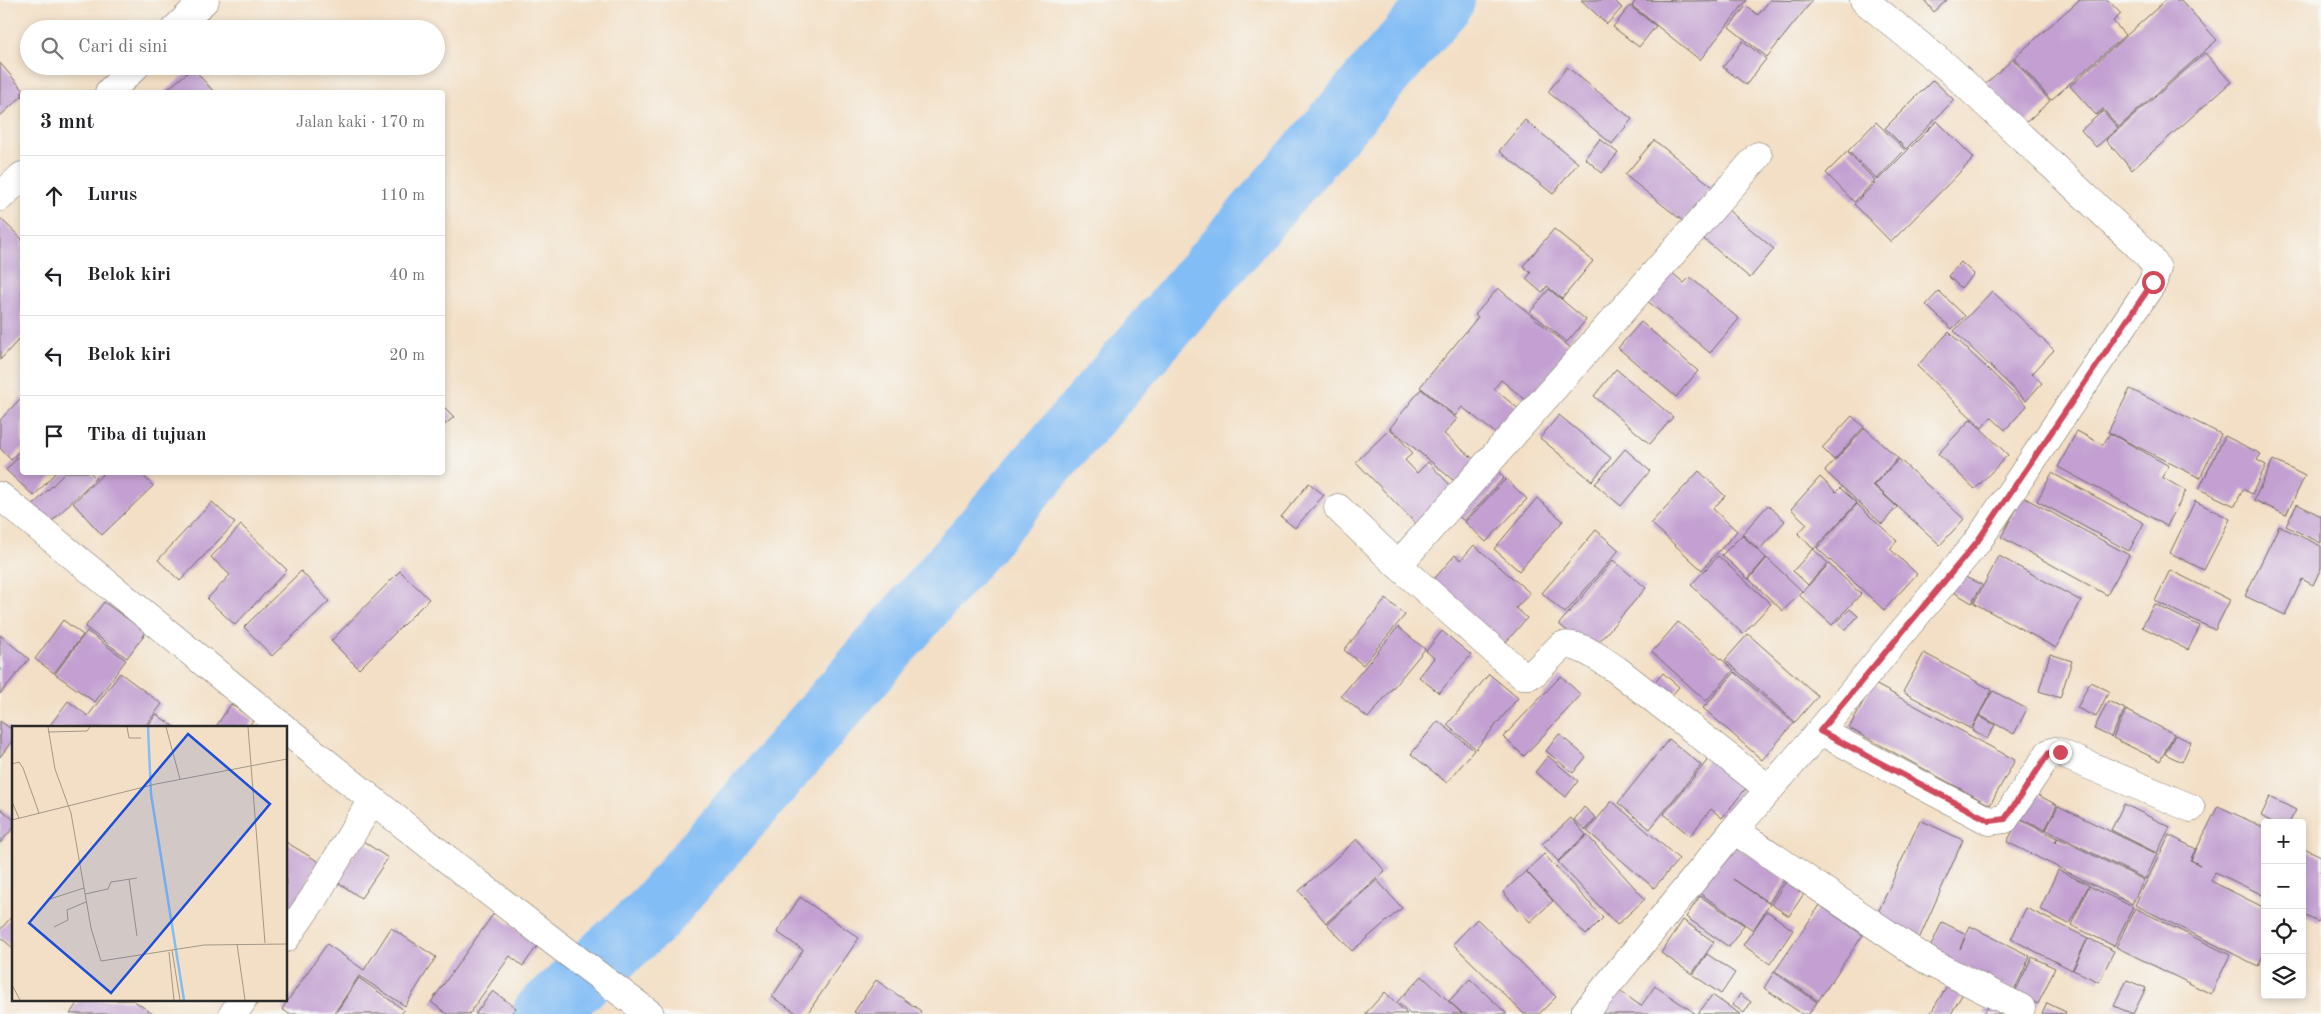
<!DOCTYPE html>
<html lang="id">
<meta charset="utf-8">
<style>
:root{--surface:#fff;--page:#f6f6f6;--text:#202124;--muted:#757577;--line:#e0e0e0}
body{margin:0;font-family:"Old Standard TT",serif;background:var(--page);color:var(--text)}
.controls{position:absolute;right:15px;bottom:15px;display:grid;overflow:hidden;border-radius:5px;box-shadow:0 2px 8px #0003}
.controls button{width:45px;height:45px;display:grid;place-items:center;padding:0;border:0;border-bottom:1px solid var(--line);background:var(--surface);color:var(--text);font:25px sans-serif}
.stop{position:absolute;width:15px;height:15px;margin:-11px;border:4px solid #d1495b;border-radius:50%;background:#fff}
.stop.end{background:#d1495b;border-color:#fff;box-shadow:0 1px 5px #0008}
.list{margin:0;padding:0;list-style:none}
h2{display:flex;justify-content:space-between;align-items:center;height:65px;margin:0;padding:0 20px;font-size:21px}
h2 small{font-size:16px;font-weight:400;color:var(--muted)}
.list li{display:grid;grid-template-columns:32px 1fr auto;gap:15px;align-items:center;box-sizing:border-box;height:80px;padding:0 20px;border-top:1px solid var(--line)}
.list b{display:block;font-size:19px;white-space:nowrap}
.list em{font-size:16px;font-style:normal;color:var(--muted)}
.icon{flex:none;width:28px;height:28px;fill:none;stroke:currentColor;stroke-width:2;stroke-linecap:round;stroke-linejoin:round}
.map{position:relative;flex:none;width:2321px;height:1014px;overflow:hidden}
.search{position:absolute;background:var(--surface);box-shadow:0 2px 8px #0003;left:20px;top:20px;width:425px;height:55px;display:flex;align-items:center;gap:12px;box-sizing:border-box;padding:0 18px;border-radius:28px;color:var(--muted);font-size:19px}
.panel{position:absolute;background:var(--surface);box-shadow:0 2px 8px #0003;left:20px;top:90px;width:425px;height:385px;border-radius:5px}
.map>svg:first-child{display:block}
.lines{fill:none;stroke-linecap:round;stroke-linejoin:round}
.river{stroke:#83bdf5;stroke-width:62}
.building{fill:#c3a0d1}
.minor-casing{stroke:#716a61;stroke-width:29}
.minor{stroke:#fff;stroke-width:28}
.route{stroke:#d1495b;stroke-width:6}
.inset-river{fill:none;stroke:#83bdf5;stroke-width:2.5}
.inset-road{fill:none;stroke:#a39787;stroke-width:1}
.view{fill:#1d4ed8;fill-opacity:0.15;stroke:#1d4ed8;stroke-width:2.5}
.inset-edge{fill:none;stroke:#2b2b2b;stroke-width:2.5}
</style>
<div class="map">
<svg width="2321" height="1014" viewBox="0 0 2321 1014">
<rect width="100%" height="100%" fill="#f6f6f2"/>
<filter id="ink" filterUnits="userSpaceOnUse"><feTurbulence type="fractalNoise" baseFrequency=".02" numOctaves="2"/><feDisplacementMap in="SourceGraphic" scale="10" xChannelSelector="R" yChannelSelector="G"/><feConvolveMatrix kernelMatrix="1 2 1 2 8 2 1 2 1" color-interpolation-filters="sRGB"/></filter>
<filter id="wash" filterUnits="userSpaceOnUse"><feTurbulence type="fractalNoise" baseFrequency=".0096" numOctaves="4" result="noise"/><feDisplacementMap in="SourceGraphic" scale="20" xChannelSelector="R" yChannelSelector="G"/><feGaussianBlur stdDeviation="1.12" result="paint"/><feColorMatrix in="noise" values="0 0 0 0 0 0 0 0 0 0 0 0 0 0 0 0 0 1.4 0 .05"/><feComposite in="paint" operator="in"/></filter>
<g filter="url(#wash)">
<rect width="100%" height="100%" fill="#f3dfc5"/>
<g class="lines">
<polyline class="river" points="543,1014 653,915 1444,0"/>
</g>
<g id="blocks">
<g class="building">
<polygon points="1581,0 1614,0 1622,8 1607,24"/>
<polygon points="1636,0 1689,1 1747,0 1700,60 1632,6"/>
<polygon points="1770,0 1812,1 1767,57 1729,27 1746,6 1758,15"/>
<polygon points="1924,0 1947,0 1934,12"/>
<polygon points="2079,0 2108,0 2121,14 2113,21 2125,35 2051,100 2014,58"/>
<polygon points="2166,0 2181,0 2217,40 2119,127 2103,109 2096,115 2070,86"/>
<polygon points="1630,6 1656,26 1639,47 1613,27"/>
<polygon points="1743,41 1766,59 1746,85 1723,67"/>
<polygon points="2205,53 2231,82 2132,170 2106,140"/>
<polygon points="2013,59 2050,101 2021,127 1983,86"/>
<polygon points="0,63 25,92 22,92 22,96 0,116"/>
<polygon points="1567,67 1632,119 1612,144 1548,92"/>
<polygon points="193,68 214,92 164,92"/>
<polygon points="1933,80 1954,100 1906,149 1885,128"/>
<polygon points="2103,111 2118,128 2096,147 2081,130"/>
<polygon points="1525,120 1578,163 1553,194 1499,151"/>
<polygon points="1937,121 1974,158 1891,242 1854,204"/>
<polygon points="1876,122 1905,150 1877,179 1848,151"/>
<polygon points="1600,139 1618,153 1602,173 1585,158"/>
<polygon points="1654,140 1713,187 1684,222 1625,175"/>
<polygon points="1847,152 1875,180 1854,202 1826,173"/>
<polygon points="1722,205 1774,249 1750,278 1698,234"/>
<polygon points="0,218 22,239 22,336 0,360"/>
<polygon points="1554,229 1593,261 1562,299 1547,286 1542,293 1526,279 1531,273 1523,266"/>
<polygon points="1961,262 1974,274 1961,288 1948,276"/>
<polygon points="1669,270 1684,283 1690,277 1739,319 1710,353 1645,299"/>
<polygon points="1498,288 1571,348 1527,401 1501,380 1494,389 1520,410 1499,436 1462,407 1455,416 1420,387 1478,317 1475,315"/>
<polygon points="1549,289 1586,320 1567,342 1530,312"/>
<polygon points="1939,291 1965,316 1952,329 1926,305"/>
<polygon points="1992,291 2054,350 2032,374 2042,383 2026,401 1954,331"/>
<polygon points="1641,322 1698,371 1676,397 1618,348"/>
<polygon points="1949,332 2027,406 2005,430 1991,417 1982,428 1917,366"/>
<polygon points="1616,369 1673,417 1650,444 1594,396"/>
<polygon points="1421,389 1457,419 1444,434 1477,462 1459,485 1390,428"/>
<polygon points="2130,389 2221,434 2200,478 2108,432"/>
<polygon points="22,397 22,448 11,460 0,448 0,420"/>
<polygon points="442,405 454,417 442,427"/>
<polygon points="1559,415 1611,458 1592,481 1540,438"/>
<polygon points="1852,416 1864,427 1834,460 1822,448"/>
<polygon points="1971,419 2008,455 1975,489 1938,454"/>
<polygon points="1865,428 1898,458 1873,485 1897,507 1882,524 1825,471"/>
<polygon points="1390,429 1413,453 1405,460 1417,473 1428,462 1453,488 1416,524 1356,462"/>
<polygon points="2077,431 2103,445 2110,433 2169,466 2162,477 2186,491 2167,526 2058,467"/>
<polygon points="2225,436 2261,454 2257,460 2266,465 2252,494 2243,489 2235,506 2199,489"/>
<polygon points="1625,449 1650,471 1621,506 1595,484"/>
<polygon points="22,453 22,472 56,472 34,496 6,470"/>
<polygon points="1899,459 1964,519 1940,545 1874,485"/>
<polygon points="2273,460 2305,476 2286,515 2254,500"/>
<polygon points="1492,465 1504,478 1464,521 1451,509"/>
<polygon points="1699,471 1725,496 1713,509 1737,531 1702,570 1651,523"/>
<polygon points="66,472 90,472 96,478 49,524 32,506"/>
<polygon points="105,472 140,472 153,486 102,535 73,503"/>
<polygon points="2052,473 2144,523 2129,551 2037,501"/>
<polygon points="1820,477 1836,492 1840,488 1857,503 1814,549 1798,534 1807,524 1791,509"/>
<polygon points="1506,479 1527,499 1486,542 1465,522"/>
<polygon points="1309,483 1324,495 1295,528 1281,517"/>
<polygon points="2023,497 2129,555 2107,595 2001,537"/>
<polygon points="1537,498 1563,521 1519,571 1494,549"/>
<polygon points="2195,501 2230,519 2204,570 2170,553"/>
<polygon points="212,502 235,523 180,581 158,560"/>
<polygon points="1857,504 1897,541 1890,549 1917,574 1884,610 1817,548"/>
<polygon points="2297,504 2321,516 2321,543 2286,526"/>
<polygon points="1768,505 1785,521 1759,550 1742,534"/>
<polygon points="241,525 287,570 235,625 207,599 230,575 211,557"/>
<polygon points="2279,526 2321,546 2321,568 2313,585 2302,579 2285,615 2245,596"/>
<polygon points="1596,530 1619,550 1565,613 1542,593"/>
<polygon points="1742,535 1766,558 1748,579 1722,555"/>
<polygon points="1474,545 1530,593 1516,608 1527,618 1500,649 1428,586 1455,555 1461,560"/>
<polygon points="1813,549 1828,563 1808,585 1793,571"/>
<polygon points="1718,556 1771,604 1743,634 1691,585"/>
<polygon points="1999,556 2081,601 2056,648 1974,603"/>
<polygon points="1767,558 1802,591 1783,611 1749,579"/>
<polygon points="1613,560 1646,588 1591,651 1559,624"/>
<polygon points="1829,564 1861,594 1832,625 1799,595"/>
<polygon points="2170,570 2230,600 2215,630 2155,601"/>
<polygon points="301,571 329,601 272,656 244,627"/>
<polygon points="400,571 429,599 359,669 331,641"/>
<polygon points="1959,574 1982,585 1972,603 1950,590"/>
<polygon points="1386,599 1405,615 1363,665 1344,650"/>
<polygon points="104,602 146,632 127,658 85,627"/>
<polygon points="2154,604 2200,626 2188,650 2142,627"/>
<polygon points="1850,609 1858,616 1846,630 1837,622"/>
<polygon points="63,620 83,635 54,673 35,659"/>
<polygon points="1678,622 1734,670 1706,701 1652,652"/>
<polygon points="1398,627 1425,649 1368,718 1341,696"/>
<polygon points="87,631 126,660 95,702 55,674"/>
<polygon points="1442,631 1471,655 1439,693 1419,677 1434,658 1426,651"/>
<polygon points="1748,634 1818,696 1795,722 1725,660"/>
<polygon points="0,635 29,659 0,694"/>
<polygon points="1924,653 1992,690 1971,729 1903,692"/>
<polygon points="2050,654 2072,661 2060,698 2039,691"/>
<polygon points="1735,672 1794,723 1762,760 1703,708"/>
<polygon points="120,673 162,704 144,728 48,728 68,701 88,716"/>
<polygon points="1663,673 1679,687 1667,701 1651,687"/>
<polygon points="1489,674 1518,698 1476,749 1447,725"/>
<polygon points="1561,676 1581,695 1524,756 1503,737"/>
<polygon points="2090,682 2109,691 2096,717 2077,708"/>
<polygon points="1873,683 2015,760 1990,805 1849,728"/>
<polygon points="1993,691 2027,709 2014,734 1979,715"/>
<polygon points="2108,701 2125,709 2111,737 2094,729"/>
<polygon points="231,704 253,720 248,728 215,728"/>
<polygon points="2126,710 2174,734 2160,761 2113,738"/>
<polygon points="156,714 176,728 147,728"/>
<polygon points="1979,716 1995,725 1987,739 1972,730"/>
<polygon points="0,721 14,731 14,738 0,757"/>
<polygon points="1438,721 1474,750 1447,783 1411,754"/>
<polygon points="1559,734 1586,757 1573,773 1546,751"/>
<polygon points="2175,735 2191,742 2182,762 2165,754"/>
<polygon points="1669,739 1701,765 1650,829 1618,803"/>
<polygon points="1548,756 1578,781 1566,797 1535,772"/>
<polygon points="1710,757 1747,787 1722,818 1711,809 1690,836 1664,814"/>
<polygon points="2032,792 2057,805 2045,830 2019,818"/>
<polygon points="2270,797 2296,810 2289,823 2274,823 2261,816"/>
<polygon points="1612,801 1679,859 1654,888 1587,831"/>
<polygon points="2124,804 2170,827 2157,853 2111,830"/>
<polygon points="2058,806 2157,854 2145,879 2046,830"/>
<polygon points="2218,806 2265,828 2265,896 2215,872 2211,881 2265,908 2265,951 2258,966 2135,905 2169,835 2196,849 2190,860 2200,865 2191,860"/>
<polygon points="1584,807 1596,818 1586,830 1574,820"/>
<polygon points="0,808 14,820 14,827 0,843"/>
<polygon points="1571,818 1586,835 1558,861 1542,844"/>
<polygon points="2019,819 2057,838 2055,843 2058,838 2144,880 2132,904 2007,842"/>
<polygon points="1920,820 1963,840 1919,939 1875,919"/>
<polygon points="1587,835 1645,899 1617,925 1558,862"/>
<polygon points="1357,839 1385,871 1326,923 1299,891"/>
<polygon points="1729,840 1785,879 1769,903 1733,879 1770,904 1753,930 1695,890"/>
<polygon points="363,841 388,858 361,898 336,881"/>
<polygon points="286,842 319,862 286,918"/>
<polygon points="2302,847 2321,856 2321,917 2318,922 2302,914"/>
<polygon points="1544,854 1603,918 1586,935 1526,871"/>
<polygon points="2058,870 2089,885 2069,924 2040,909"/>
<polygon points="1526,871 1553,901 1530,922 1503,892"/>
<polygon points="1377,880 1402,908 1352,951 1327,924"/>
<polygon points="1787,880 1805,892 1789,916 1771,904"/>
<polygon points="2089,886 2133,907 2114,946 2071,925"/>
<polygon points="1700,896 1744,925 1729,947 1686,917"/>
<polygon points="800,897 859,938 807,1014 798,1014 772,997 803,950 777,932"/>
<polygon points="1820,905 1863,935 1818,1001 1775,971"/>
<polygon points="2026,908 2088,938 2072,970 2011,939"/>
<polygon points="2135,908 2230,955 2211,994 2116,947"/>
<polygon points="1767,911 1793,930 1770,964 1743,945"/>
<polygon points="494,913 538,945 523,966 510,956 469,1014 447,1014 431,1002"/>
<polygon points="14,914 14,949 0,937 0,930"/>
<polygon points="1477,919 1556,997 1539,1014 1524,1014 1453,944"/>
<polygon points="1683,920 1714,942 1692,974 1661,953"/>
<polygon points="1942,922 1966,934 1960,949 1970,926 2030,956 2014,991 1929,950"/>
<polygon points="391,928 436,957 405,1006 359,976 334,1014 289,1014 282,1009 327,944 364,970"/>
<polygon points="2088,938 2114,951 2099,982 2073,970"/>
<polygon points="1707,954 1735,973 1721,994 1693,975"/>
<polygon points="2032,957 2055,968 2038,1004 2015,992"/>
<polygon points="1774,972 1817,1002 1809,1014 1802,1014 1764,988"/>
<polygon points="1422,976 1462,1014 1410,1014 1397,1002"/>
<polygon points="359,978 404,1010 401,1014 335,1014"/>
<polygon points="1470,979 1507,1014 1463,1014 1449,1001"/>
<polygon points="876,980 921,1011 919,1014 857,1014 854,1012"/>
<polygon points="2127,980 2146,988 2133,1014 2114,1006"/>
<polygon points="1948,984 1963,993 1951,1014 1930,1014"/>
<polygon points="1655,986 1696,1014 1600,1014 1617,989 1641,1006"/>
<polygon points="493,991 516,1008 511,1014 475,1014"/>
<polygon points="1385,992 1407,1014 1365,1014"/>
<polygon points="1740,994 1751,1002 1744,1013 1733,1005"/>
<polygon points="1712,995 1740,1014 1698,1014"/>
<polygon points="79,1000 133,1000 153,1014 70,1014"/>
<polygon points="2047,1003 2066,1012 2065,1014 2042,1014"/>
<polygon points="1988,1007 2001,1014 1983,1014"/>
</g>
</g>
</g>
<g filter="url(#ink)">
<use href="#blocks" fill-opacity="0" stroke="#716a61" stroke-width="1"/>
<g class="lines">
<defs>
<g id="minor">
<polyline points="175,29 205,0"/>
<polyline points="109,92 136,66"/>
<polyline points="0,197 22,176"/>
<polyline points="0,496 284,728"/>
<path d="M1338 508 1398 565 1522 675H1530L1535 672 1561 646C1579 641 1603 661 1617 670L1769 789"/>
<polyline points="1398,565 1758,156"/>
<path d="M286 730C405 827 527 923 650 1014"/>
<polyline points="1820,731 1989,821 2005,819 2049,753 2055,751 2191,808"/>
<polyline points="1734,830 1931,963 2021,1008"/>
<polyline points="286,938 313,899 372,800"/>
<polyline points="233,1014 243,1000"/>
<polyline points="1584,1014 1734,830 1820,731 1977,542 2153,282 2157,268 2147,254 1948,68 1864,0"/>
</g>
</defs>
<use href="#minor" class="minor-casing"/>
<use href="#minor" class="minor"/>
</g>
</g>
<g class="lines" filter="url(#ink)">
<polyline class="route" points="2060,752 2049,753 2005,819 1990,821 1820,731 1977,542 2153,282"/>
</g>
<g transform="translate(12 726)">
<rect width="275" height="275" fill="#f3dfc5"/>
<path class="inset-river" d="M136 1 139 68 172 274"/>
<path class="inset-road" d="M36 1 43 43 59 87 79 202 89 235 192 219 275 218M115 1 117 12H129M154 1 168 53M236 1 253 217M36 6 75 5 78 1M0 38 7 36 11 42 27 87M0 76 7 92M0 94 144 58 275 33M117 153 125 210M73 168 96 163 99 156 125 152M38 173 72 162M42 201 56 194 55 184 74 176M225 218 233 274M160 224 168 274M157 226 162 274M0 259 8 274"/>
<path class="view" d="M176 8 258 78 99 267 17 197Z"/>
<rect width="275" height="275" class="inset-edge"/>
</g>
</svg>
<div class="controls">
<button>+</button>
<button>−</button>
<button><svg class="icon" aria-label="locate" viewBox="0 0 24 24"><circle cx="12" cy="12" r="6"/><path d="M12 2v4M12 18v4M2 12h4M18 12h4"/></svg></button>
<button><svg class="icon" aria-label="layers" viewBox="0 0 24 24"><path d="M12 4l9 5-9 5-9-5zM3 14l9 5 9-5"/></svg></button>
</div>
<div class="stop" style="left:2153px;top:282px"></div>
<div class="stop end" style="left:2060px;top:752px"></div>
<div class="search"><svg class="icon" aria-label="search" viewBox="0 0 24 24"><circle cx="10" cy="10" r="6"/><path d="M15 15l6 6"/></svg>Cari di sini</div>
<section class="panel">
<h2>3 mnt<small>Jalan kaki · 170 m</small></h2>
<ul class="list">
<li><svg class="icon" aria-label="ahead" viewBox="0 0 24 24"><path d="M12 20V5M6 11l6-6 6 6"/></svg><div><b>Lurus</b></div><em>110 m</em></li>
<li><svg class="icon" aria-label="left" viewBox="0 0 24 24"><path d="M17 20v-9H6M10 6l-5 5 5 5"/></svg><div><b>Belok kiri</b></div><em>40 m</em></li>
<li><svg class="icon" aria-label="left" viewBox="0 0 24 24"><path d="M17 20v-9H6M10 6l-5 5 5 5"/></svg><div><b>Belok kiri</b></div><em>20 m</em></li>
<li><svg class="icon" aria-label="arrive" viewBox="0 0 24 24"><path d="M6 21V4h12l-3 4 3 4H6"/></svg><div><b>Tiba di tujuan</b></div></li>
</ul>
</section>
</div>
